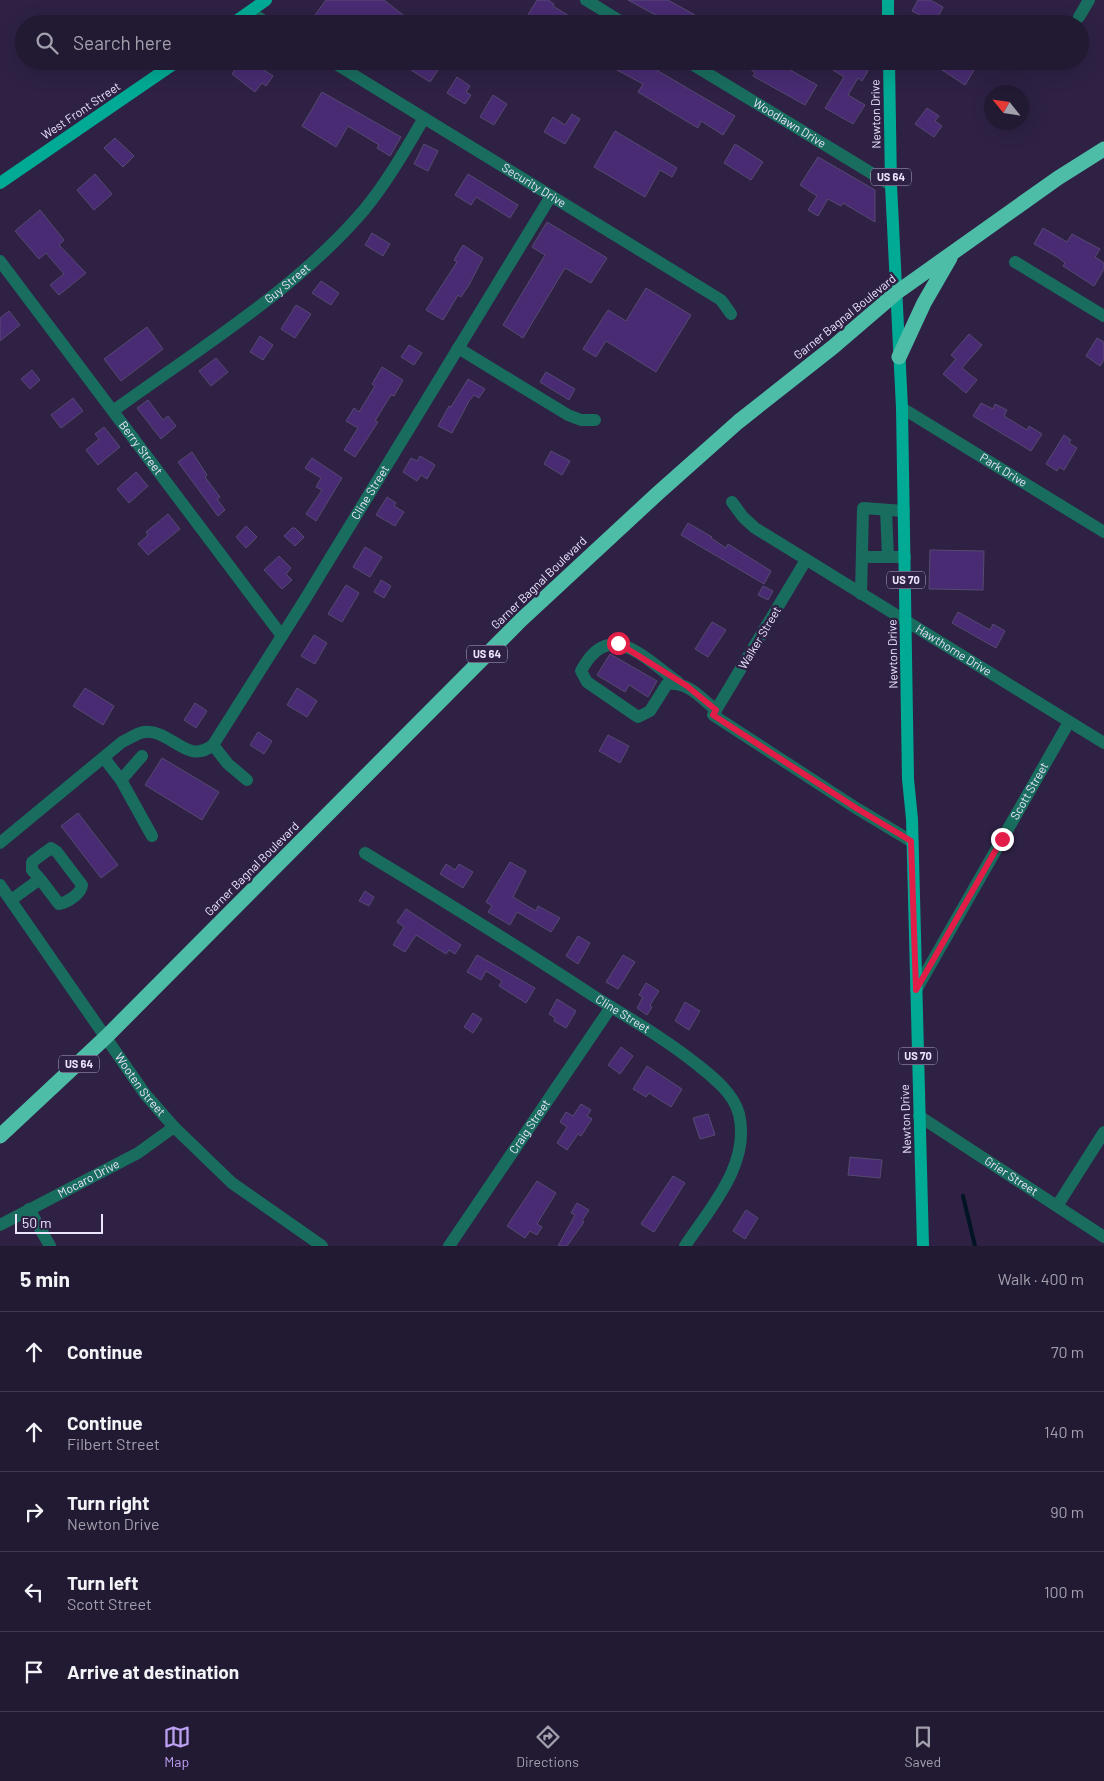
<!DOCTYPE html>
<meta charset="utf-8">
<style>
:root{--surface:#221933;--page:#2e263f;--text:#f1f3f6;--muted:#a2a0ac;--line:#3f384e;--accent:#bca0f2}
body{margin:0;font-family:Barlow,sans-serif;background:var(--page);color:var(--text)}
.compass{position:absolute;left:984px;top:85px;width:45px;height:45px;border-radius:50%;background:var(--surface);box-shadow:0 5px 20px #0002;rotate:300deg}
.scale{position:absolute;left:15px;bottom:12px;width:88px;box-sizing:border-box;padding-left:5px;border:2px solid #ebe4fc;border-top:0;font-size:14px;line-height:18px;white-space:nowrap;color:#ebe4fc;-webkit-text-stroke:4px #2e2144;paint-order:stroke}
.stop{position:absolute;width:15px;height:15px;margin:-11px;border:4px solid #e11d48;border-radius:50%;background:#fff}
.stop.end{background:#e11d48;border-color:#fff;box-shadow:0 1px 5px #0008}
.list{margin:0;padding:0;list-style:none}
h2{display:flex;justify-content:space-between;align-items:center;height:65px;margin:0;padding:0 20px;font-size:21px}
h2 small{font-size:16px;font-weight:400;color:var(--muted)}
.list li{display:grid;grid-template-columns:32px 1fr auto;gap:15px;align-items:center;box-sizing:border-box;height:80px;padding:0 20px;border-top:1px solid var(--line)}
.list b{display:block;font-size:19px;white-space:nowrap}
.list p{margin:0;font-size:16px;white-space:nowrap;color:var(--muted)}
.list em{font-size:16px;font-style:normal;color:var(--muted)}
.icon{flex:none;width:28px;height:28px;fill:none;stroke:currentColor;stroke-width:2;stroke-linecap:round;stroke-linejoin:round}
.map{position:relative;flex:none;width:1104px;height:1246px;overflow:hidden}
.search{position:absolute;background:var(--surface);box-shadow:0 5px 20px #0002;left:15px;right:15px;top:15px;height:55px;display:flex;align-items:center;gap:12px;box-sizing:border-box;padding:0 18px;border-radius:28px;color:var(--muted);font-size:19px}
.sheet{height:465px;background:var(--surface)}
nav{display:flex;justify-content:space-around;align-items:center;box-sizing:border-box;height:70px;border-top:1px solid var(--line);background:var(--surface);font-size:14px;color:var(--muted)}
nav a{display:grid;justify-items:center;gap:2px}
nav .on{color:var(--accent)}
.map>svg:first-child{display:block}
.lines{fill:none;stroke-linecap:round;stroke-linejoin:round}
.stream{stroke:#001424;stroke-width:4}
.building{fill:#482b72;stroke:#564a70}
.minor{stroke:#196d5f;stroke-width:12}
.major{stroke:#00aa94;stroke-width:12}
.highway{stroke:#4dbda8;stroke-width:15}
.route{stroke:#e11d48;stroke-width:6}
.labels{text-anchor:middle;stroke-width:5;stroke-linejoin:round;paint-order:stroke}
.shield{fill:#2e2144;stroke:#b2aac5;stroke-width:1}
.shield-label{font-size:11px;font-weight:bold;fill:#ebe4fc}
.street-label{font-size:12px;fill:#ebe4fc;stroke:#2e2144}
</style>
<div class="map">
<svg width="1104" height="1246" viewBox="0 0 1104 1246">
<rect width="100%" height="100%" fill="#2e2144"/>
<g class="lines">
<polyline class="stream" points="963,1196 975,1246"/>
</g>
<g class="building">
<polygon points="326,0 384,0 403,15 396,24 326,24 315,15"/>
<polygon points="537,0 548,0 554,4 553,6 582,24 558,24 546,17 542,24 536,24 526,18"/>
<polygon points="628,0 668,0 711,24 672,24"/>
<polygon points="918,0 930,0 943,7 935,23 912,11"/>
<polygon points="241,61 271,61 264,70 273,76 266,86 262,83 255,92 232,74"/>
<polygon points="416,61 432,61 440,67 430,82 411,70"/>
<polygon points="600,61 641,61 735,116 723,135 701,121 698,128 638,92 643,84"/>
<polygon points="736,61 774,61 817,85 805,105 753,76 755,72"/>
<polygon points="819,61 852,61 868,71 862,81 858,78 848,95 865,105 853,124 825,108 844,77"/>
<polygon points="948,61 960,61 974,70 965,85 942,70"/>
<polygon points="457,77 470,86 466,92 471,95 465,104 447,93"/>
<polygon points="322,92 401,137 390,156 377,148 379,145 348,126 336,147 302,126"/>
<polygon points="493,95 507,104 494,125 480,117"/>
<polygon points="927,108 939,116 935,121 942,126 934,137 915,124"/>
<polygon points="572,114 580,119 565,144 544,132 553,117 565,125"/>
<polygon points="615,131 677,168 672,177 660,170 645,197 594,167"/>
<polygon points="115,138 134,156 123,167 104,148"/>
<polygon points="424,144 438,151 428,171 414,164"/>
<polygon points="735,144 763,162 751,180 724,163"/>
<polygon points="818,157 875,190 875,222 843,203 841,206 828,199 818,216 808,210 817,196 800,185"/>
<polygon points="95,174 112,194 94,210 77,190"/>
<polygon points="468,174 518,205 510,218 476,197 471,205 455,195"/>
<polygon points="40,210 64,240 59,245 86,273 59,295 50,285 64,274 46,253 39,259 15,231"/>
<polygon points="547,222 607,258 591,283 565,268 523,338 503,325 545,255 532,247"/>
<polygon points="1043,228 1067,242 1072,234 1100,249 1095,257 1104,263 1104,269 1094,286 1063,266 1065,263 1059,258 1034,244"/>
<polygon points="372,233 390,244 383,256 365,245"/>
<polygon points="463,245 483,258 469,285 461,297 458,295 443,320 426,310 457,262 454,260"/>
<polygon points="321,281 339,293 331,305 312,293"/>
<polygon points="646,288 691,315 656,372 606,341 596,357 583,349 608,310 626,321"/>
<polygon points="296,305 311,314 295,338 281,329"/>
<polygon points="9,311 20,325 0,341 0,318"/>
<polygon points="147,327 163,349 121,381 104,359"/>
<polygon points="969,334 982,345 962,368 977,380 966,393 943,374 956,359 951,355"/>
<polygon points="260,336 273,345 263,360 250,352"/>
<polygon points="1097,338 1104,342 1104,360 1100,366 1086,356"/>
<polygon points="409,345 422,353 414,365 401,357"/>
<polygon points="216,358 228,372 211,386 199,371"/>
<polygon points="382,367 403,380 394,396 391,395 375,421 378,422 355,457 344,450 358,428 346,421 354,408 359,412 375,386 372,384"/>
<polygon points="32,370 40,380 30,389 21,379"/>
<polygon points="546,372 575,389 569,400 540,382"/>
<polygon points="468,379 485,389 479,398 474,395 469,401 452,433 438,426 449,406 451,407"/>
<polygon points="73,398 83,411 61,428 51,415"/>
<polygon points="148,400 163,420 168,416 176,426 161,439 137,408"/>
<polygon points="981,403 993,409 995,404 1007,410 1004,416 1027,430 1029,426 1042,434 1031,451 973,416"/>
<polygon points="104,427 120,447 98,465 86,450 99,439 95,434"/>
<polygon points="1064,435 1071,440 1069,443 1077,448 1064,470 1059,467 1057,471 1046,464"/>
<polygon points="551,451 570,461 562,475 544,464"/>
<polygon points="192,452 207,475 205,477 220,497 217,499 225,510 218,516 178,462"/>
<polygon points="420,456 435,465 427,479 421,475 417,481 403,472 411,458 417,461"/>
<polygon points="312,458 342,478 316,521 306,514 322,490 316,487 321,478 305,468"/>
<polygon points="136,472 148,486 129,503 117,489"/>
<polygon points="387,497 396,503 394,506 404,512 395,526 376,515"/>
<polygon points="168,514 180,529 148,555 138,544 148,535 146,532"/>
<polygon points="688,523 712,537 711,538 726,548 728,544 771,571 764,584 681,535"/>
<polygon points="246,526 257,537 246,548 236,537"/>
<polygon points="292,528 295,528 304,537 295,546 284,536"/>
<polygon points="365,547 382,557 370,577 353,567"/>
<polygon points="930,550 984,551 983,590 929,589"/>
<polygon points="279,556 291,568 286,574 292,580 282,589 264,570"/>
<polygon points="381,580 391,586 384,598 374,592"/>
<polygon points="346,585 359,593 342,622 328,614"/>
<polygon points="763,586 773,591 768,600 758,595"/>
<polygon points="958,612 990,630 993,624 1005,631 996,648 952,623"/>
<polygon points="712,622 726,630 708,657 695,649"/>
<polygon points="314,635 327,643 315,664 301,656"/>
<polygon points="610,654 657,681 648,697 629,685 625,692 597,675"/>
<polygon points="85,688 114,706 103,725 73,706"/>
<polygon points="297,688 317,701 307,717 287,705"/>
<polygon points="195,703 207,711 196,728 184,720"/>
<polygon points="258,732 272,741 264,754 250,745"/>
<polygon points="608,735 629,746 620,763 599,751"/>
<polygon points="162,758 219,792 202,820 145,785"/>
<polygon points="78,813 118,865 101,878 61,826"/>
<polygon points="510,862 526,871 513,897 536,911 538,906 560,918 551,932 517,912 510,925 488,912 492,906 486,902"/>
<polygon points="446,864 455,870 459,864 473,872 463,888 440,874"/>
<polygon points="365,891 374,897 369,906 359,901"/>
<polygon points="406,909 461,945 455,954 449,950 446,954 416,935 405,952 393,945 404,927 397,922"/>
<polygon points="578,936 590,943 578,964 566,956"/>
<polygon points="477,955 535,988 526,1003 499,986 502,981 486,971 481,980 467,972"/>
<polygon points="623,955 635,962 618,989 606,982"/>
<polygon points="646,983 659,991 650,1005 652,1007 647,1015 637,1008 643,997 639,995"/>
<polygon points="557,999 576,1011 566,1028 554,1021 555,1018 549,1014"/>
<polygon points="685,1002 700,1011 689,1030 675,1021"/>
<polygon points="473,1013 482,1019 473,1033 464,1027"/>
<polygon points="621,1047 633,1056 620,1074 608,1065"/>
<polygon points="647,1066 682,1089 671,1107 649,1093 646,1097 633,1089"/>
<polygon points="581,1104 591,1110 587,1116 592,1119 581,1136 578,1134 567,1150 557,1143 567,1127 560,1122 566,1112 573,1116"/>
<polygon points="708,1114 715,1135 700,1139 693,1118"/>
<polygon points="850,1157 882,1160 880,1178 848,1175"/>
<polygon points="673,1176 685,1183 654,1232 641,1224"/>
<polygon points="537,1181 556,1193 537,1224 542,1227 537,1235 530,1231 525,1238 507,1226"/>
<polygon points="577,1203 589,1210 582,1221 584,1222 567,1246 558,1246 575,1215 571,1213"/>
<polygon points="746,1210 758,1218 745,1239 733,1231"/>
</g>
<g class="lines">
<g class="minor">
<polyline points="586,0 625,24"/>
<polyline points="250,12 269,24"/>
<polyline points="1079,17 1089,0"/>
<path id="s1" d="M331 61 721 300 731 314"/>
<path id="s2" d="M687 61 891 185"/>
<path id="s3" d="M0 261 282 636"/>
<polyline points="1015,262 1104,316"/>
<polyline points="458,348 568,415 581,420 595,420"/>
<path id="s4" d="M902 408 1104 532"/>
<path id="s5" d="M113 411C197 350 297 289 364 210 387 182 406 149 424 118"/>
<path id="s6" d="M732 502 743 517 755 528 1104 743"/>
<polyline points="886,510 888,557"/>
<polyline points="862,557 905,557"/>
<polyline points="806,560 713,715 856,808 911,841"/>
<polyline points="861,594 863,508 904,511"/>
<path d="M678 682C644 658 609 617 581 671L587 682 638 717 650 711 667 684C688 681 701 698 716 710"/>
<polyline points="213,745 228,764 247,780"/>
<polyline points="104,758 121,780 152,836"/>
<polyline points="121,780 142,756"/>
<path id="s7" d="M0 843 122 742C129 739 137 733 144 732 171 729 187 766 213 745L304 601 551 196"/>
<path id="s8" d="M365 853C441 899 517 946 592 995 627 1017 666 1039 699 1066 714 1078 734 1094 739 1114 751 1164 710 1208 685 1246"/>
<path id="s9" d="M0 885 145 1094 174 1127 232 1183 322 1246"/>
<path d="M11 900 40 879 59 904C68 902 81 894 82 885L57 852 51 848 32 862V870L40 879"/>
<path id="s10" d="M916 990 1069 722"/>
<path id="s11" d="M919 1116 1104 1237"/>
<polyline points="1057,1206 1104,1132"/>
<polyline points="29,1209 50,1246"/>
<path id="s12" d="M0 1225 138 1153 174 1127"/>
<path id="s13" d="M449 1246 611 1007"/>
</g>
<g class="major">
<polyline points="888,0 888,24"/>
<polyline points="232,24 266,0"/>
<polyline points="889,61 891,185 902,408 908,779 912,819 923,1246"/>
<polyline points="0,183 178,61"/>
</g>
<g class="highway">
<polyline points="899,357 924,303 950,258"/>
<polyline points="0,1136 106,1037 521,620 657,494 738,422 833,347 896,293 1058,178 1104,149"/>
</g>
</g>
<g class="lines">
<polyline class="route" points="618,643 687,686 716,710 713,715 856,808 911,841 916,990 1002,839"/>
</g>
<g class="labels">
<g class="shield">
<rect x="871" y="168.5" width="40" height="17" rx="4"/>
<rect x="887" y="571.5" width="38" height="17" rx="4"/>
<rect x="467" y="645.5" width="40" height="17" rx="4"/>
<rect x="899" y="1047.5" width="38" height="17" rx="4"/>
<rect x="59" y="1055.5" width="40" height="17" rx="4"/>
</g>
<g class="shield-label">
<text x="891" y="181">US 64</text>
<text x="906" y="584">US 70</text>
<text x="487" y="658">US 64</text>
<text x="918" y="1060">US 70</text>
<text x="79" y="1068">US 64</text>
</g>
<g class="street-label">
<text transform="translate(81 111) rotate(-34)" y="4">West Front Street</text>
<text transform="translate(876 114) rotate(-91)" y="4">Newton Drive</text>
<text dy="4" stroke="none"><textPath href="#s2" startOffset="120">Woodlawn Drive</textPath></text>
<text dy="4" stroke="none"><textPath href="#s1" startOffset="238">Security Drive</textPath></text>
<text dy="4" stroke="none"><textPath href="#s5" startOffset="216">Guy Street</textPath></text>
<text transform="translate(845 317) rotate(-39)" y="4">Garner Bagnal Boulevard</text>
<text dy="4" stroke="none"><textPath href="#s3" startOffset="234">Berry Street</textPath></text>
<text dy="4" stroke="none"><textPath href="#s4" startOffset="119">Park Drive</textPath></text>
<text dy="4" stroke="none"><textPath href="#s7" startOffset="555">Cline Street</textPath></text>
<text transform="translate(539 583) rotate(-44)" y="4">Garner Bagnal Boulevard</text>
<text transform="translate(760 638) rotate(-59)" y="4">Walker Street</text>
<text dy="4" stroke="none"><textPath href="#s6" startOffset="268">Hawthorne Drive</textPath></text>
<text transform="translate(893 654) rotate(-91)" y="4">Newton Drive</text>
<text dy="4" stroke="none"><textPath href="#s10" startOffset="229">Scott Street</textPath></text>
<text transform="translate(252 869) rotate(-45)" y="4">Garner Bagnal Boulevard</text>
<text dy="4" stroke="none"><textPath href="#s8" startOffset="304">Cline Street</textPath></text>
<text dy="4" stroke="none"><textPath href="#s9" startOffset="244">Wooten Street</textPath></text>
<text transform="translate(906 1119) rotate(-92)" y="4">Newton Drive</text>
<text dy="4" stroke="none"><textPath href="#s13" startOffset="144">Craig Street</textPath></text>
<text dy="4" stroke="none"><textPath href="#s11" startOffset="110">Grier Street</textPath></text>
<text dy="4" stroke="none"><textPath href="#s12" startOffset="100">Mocaro Drive</textPath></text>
</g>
</g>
</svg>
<svg class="compass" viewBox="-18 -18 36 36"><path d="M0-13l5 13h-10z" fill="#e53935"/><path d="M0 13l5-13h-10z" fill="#a2a0ac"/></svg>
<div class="scale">50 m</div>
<div class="stop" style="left:618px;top:643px"></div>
<div class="stop end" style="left:1002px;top:839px"></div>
<div class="search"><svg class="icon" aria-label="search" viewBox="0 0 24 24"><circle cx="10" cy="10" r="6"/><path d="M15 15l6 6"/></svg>Search here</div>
</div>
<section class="sheet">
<h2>5 min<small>Walk · 400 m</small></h2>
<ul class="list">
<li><svg class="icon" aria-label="ahead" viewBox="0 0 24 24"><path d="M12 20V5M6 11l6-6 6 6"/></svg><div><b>Continue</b></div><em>70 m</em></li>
<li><svg class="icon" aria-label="ahead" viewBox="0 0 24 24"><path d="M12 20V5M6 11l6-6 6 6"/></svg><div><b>Continue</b><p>Filbert Street</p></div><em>140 m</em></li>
<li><svg class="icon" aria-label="right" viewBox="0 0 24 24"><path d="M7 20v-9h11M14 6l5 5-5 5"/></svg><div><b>Turn right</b><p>Newton Drive</p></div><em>90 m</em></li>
<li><svg class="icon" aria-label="left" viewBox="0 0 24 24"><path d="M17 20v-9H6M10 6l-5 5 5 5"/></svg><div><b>Turn left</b><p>Scott Street</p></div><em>100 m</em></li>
<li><svg class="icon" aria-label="arrive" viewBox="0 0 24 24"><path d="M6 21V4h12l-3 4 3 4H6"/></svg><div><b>Arrive at destination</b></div></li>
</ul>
</section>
<nav>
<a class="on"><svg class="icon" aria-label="map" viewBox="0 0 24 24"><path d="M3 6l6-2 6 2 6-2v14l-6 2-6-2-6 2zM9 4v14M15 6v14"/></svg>Map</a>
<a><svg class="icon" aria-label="directions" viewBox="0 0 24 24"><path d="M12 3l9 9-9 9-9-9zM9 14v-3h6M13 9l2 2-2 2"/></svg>Directions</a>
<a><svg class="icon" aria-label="saved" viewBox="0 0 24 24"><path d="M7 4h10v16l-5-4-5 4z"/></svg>Saved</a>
</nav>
